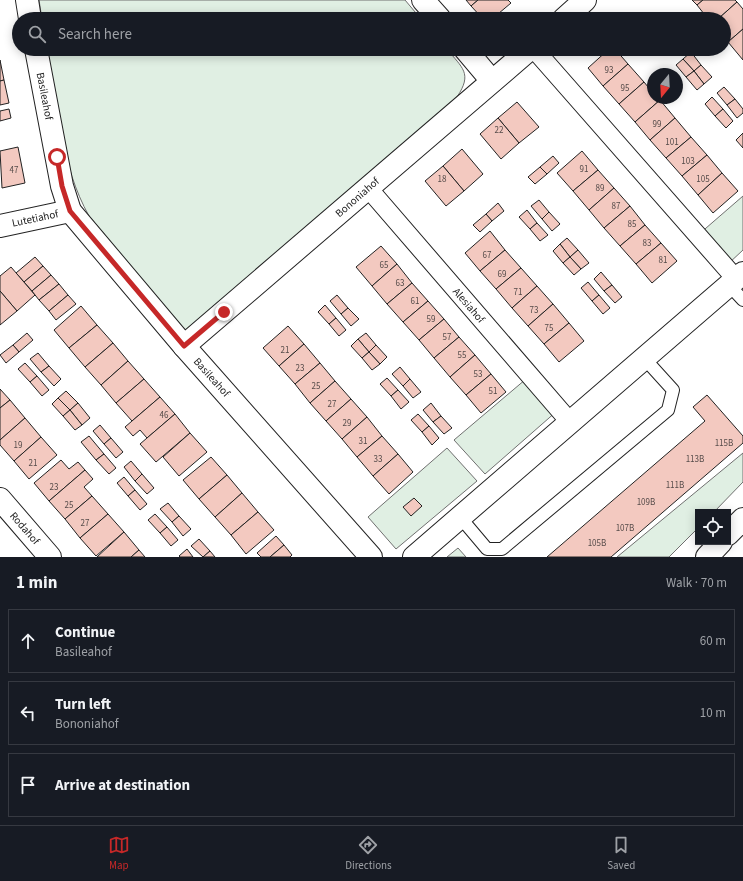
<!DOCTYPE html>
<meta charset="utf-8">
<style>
:root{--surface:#171b24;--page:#20242c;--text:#f1f3f6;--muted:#9ea1a6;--line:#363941;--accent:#c62828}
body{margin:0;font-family:"Source Sans 3",sans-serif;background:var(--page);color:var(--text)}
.controls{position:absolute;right:12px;bottom:12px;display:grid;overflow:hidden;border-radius:0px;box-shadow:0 2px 10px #0003}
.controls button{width:36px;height:36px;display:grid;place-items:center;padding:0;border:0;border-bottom:1px solid var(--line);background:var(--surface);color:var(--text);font:20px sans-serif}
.compass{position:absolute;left:647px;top:68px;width:36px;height:36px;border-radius:50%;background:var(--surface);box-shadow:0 2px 10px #0003;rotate:198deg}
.stop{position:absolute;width:12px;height:12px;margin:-9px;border:3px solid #c62828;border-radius:50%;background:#fff}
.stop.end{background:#c62828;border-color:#fff;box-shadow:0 1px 4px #0008}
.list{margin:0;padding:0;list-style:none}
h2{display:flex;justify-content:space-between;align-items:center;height:52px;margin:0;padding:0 16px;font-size:17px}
h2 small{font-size:13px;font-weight:400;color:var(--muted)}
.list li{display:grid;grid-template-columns:26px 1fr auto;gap:12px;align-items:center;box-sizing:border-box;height:64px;margin:0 8px 8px;padding:0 8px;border:1px solid var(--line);border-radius:0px}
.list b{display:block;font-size:15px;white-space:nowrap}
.list p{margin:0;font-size:13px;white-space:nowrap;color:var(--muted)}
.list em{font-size:13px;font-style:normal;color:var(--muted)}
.icon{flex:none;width:22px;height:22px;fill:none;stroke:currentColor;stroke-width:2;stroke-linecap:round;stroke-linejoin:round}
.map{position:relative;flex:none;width:743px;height:557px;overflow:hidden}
.search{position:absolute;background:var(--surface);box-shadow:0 2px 10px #0003;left:12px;right:12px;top:12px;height:44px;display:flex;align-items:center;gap:10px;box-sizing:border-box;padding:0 14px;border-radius:22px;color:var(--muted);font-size:15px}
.sheet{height:268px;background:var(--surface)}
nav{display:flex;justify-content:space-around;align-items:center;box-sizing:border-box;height:56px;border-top:1px solid var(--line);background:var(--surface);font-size:11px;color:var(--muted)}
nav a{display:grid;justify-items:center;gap:2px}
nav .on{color:var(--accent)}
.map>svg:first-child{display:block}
.green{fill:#e0efe3;stroke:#6f6f6f}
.building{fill:#f3c9c0;stroke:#222}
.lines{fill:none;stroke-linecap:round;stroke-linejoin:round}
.service-casing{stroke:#222;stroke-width:14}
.pedestrian-casing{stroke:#222;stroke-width:20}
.minor-casing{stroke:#222;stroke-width:24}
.tertiary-casing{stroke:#222;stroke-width:24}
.service{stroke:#fff;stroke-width:12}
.pedestrian{stroke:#fff;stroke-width:18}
.minor{stroke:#fff;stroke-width:22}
.tertiary{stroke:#fff;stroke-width:22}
.route{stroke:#c62828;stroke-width:5}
.labels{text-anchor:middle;stroke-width:3;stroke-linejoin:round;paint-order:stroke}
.number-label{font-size:9px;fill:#564c4a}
.street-label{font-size:11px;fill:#222;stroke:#fff}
</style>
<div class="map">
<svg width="743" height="557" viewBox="0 0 743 557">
<rect width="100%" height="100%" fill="#fff"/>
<g class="green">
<polygon points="39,0 405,0 421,19 42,19"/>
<path d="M47 49H447C462 68 473 73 457 97L188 335 89 216C61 166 57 105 47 49Z"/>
<polygon points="743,196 743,250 728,264 698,235"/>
<polygon points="526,379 557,411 485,474 454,440"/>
<polygon points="447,448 477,481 396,549 368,517"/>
<polygon points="743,453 743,482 714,512 698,512 698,528 669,557 617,557"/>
<polygon points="458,548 466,557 447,557"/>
</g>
<g class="building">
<polygon points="466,0 478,0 471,6"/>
<polygon points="478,0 508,0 511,3 492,19 483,19 471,6"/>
<polygon points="692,0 703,0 697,5"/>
<polygon points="703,0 735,0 737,2 718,19 708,19 697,5"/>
<polygon points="737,2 743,9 743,29 728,42 724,38 724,19 718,19"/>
<polygon points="662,15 666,19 657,19"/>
<polygon points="743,29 743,60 728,42"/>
<polygon points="609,49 615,49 628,64 603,86 588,68"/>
<polygon points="658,49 671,49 664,56"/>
<polygon points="691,52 701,65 694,71 683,59"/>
<polygon points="683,59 694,71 686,77 676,65"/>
<polygon points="0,60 4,80 0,81"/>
<polygon points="628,64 644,82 619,104 603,86"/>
<polygon points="701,65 712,77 704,84 694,71"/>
<polygon points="694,71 704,84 697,90 686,77"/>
<polygon points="4,80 9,103 0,105 0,81"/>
<polygon points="644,82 653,93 653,98 658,98 660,100 635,122 619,104"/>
<polygon points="724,87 735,99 727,105 717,93"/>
<polygon points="712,97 723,109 715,116 705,104"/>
<polygon points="735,99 743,109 743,113 737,118 727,105"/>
<polygon points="660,100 675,118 650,140 635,122"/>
<polygon points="517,102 539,127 519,143 498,118"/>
<polygon points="9,109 11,118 0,121 0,111"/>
<polygon points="723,109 733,121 726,128 715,116"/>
<polygon points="498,118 519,143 501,159 480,134"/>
<polygon points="675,118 691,137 666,158 650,140"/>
<polygon points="743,133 743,148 736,140"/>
<polygon points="691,137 707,155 682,176 666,158"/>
<polygon points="18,147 25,183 2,188 0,151"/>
<polygon points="462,149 483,174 464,191 443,166"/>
<polygon points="582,151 598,170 573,191 557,173"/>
<polygon points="707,155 722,173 698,195 682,176"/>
<polygon points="553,156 559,163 547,174 540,167"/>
<polygon points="443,166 464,191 446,206 425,181"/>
<polygon points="540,167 547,174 535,184 528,177"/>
<polygon points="598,170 614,188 589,210 573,191"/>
<polygon points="722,173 738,191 713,213 698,195"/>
<polygon points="614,188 630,206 604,228 589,210"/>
<polygon points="539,200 549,212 542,219 531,206"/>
<polygon points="498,203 504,211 492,221 486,214"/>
<polygon points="630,206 645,225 620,246 604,228"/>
<polygon points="527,210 537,223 530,229 519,217"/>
<polygon points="549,212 560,224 552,231 542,219"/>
<polygon points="486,214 492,221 480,232 473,225"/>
<polygon points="537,223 548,235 540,241 530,229"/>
<polygon points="645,225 661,243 636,264 620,246"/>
<polygon points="490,231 505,250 480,271 465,253"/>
<polygon points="567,238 578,250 570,257 560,244"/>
<polygon points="661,243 677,261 652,283 636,264"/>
<polygon points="560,244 570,257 563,263 553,251"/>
<polygon points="381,246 397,264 372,286 356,267"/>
<polygon points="505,250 521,268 496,289 480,271"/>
<polygon points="578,250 589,263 581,269 570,257"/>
<polygon points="35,257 43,266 24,282 16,273"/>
<polygon points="570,257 581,269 574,275 563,263"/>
<polygon points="397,264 412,283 387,304 372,286"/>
<polygon points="43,266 51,275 32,291 24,282"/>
<polygon points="11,267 35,295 17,311 0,291 0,276"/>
<polygon points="521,268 537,286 512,308 496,289"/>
<polygon points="601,272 612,285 604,291 594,279"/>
<polygon points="51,275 59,284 39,300 32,291"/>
<polygon points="588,282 599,295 592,301 581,288"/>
<polygon points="412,283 428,301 403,322 387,304"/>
<polygon points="59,284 68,295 49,311 39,300"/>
<polygon points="612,285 622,297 615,303 604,291"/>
<polygon points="537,286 553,304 528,326 512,308"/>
<polygon points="0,291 17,311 0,325"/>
<polygon points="68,295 76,304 56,320 49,311"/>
<polygon points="337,295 348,308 341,314 330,301"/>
<polygon points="599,295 610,308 603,314 592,301"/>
<polygon points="428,301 444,319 419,340 403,322"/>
<polygon points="553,304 569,323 544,344 528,326"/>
<polygon points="325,305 336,318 329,324 318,312"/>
<polygon points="81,306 97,325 69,348 54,330"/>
<polygon points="348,308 359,319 351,326 341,314"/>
<polygon points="336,318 346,330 339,336 329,324"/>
<polygon points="444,319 459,337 434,358 419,340"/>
<polygon points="569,323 584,341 559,362 544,344"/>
<polygon points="97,325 113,343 85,367 69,348"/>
<polygon points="288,326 304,344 279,366 263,348"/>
<polygon points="27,333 33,340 19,352 13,345"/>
<polygon points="366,333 376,345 369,352 358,339"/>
<polygon points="459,337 475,355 450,377 434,358"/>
<polygon points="358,339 369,352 362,358 351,346"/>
<polygon points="113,343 128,361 101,385 85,367"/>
<polygon points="304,344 320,363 295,384 279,366"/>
<polygon points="13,345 19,352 6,363 0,355"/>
<polygon points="376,345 387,357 380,364 369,352"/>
<polygon points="369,352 380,364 372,370 362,358"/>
<polygon points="38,353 49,366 41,372 30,359"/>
<polygon points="475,355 491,374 466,395 450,377"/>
<polygon points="128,361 144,379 116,403 101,385"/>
<polygon points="25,363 37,376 30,382 18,369"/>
<polygon points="320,363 335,381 310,403 295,384"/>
<polygon points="49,366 61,379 54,386 41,372"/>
<polygon points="400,367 410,379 403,386 392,374"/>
<polygon points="491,374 506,392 481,413 466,395"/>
<polygon points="37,376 49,390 42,396 30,382"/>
<polygon points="387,378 398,390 391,396 380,384"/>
<polygon points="144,379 160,397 132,421 116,403"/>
<polygon points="410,379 421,392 413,398 403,386"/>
<polygon points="335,381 351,399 326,421 310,403"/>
<polygon points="0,389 10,400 0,408"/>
<polygon points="398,390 409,402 401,409 391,396"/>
<polygon points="66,391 78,403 70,410 58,398"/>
<polygon points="707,395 743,436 743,443 611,557 547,557 705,421 693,407"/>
<polygon points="160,397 175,414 147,438 140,430 133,436 125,427"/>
<polygon points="58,398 70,410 63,416 52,404"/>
<polygon points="351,399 367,417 342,439 326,421"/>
<polygon points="10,400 25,418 0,440 0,408"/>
<polygon points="78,403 90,418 82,425 70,410"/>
<polygon points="431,403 441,416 433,422 423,410"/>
<polygon points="70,410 82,425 75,430 63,416"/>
<polygon points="175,414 190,433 156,462 140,444"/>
<polygon points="418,414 429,426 422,432 411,420"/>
<polygon points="441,416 452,428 444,434 433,422"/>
<polygon points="367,417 382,436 357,457 342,439"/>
<polygon points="25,418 41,437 14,461 0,445 0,440"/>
<polygon points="100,425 111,438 104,444 93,431"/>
<polygon points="429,426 439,438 432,445 422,432"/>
<polygon points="190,433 207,452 179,476 163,457"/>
<polygon points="89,436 104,454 96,460 81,442"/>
<polygon points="382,436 398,454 373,476 357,457"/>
<polygon points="41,437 57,455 29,479 14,461"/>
<polygon points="111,438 123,452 116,458 104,444"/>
<polygon points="104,454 116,468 109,474 96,460"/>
<polygon points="398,454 413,472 389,494 373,476"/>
<polygon points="211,457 227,475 199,499 183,480"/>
<polygon points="61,460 69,469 78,462 85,470 49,501 34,483"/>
<polygon points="131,461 142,474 135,481 124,467"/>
<polygon points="85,470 93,479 84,487 92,496 65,519 49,501"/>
<polygon points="142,474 154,488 147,494 135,481"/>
<polygon points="227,475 242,493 215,517 199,499"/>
<polygon points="124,477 135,490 128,496 117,483"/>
<polygon points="135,490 147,504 140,510 128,496"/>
<polygon points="242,493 258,512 231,535 215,517"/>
<polygon points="92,496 108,514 80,538 65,519"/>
<polygon points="414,498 422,506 411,516 403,507"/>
<polygon points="168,503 179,516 172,522 160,509"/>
<polygon points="258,512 274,530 246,554 231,535"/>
<polygon points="108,514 124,532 96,556 80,538"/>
<polygon points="155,514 167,527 160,533 148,520"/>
<polygon points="179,516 191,529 183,536 172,522"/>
<polygon points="167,527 178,540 171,546 160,533"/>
<polygon points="124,532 139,550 131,557 97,557"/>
<polygon points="276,536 284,545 270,557 261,557 257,553"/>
<polygon points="199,539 210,551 203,557 191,546"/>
<polygon points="284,545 292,555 290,557 270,557"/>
<polygon points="187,549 193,557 180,557 179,556"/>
<polygon points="139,550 145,557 131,557"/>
<polygon points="210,551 215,557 203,557"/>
</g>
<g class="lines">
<defs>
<g id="service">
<polyline points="729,285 743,300"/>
<polyline points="460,517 487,549 502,549 668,410 673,390 644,358"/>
</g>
<g id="pedestrian">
<polyline points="534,49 736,279"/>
<polyline points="368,188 570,422"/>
</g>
<g id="minor">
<polyline points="27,0 30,19"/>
<polyline points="423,0 440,19"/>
<polyline points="564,19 585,0"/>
<polyline points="36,49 62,186 70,211 184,346 371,557"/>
<polyline points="465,49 492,81"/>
<polyline points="0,226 70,211"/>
<polyline points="184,346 530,49"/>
<polyline points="0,499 50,557"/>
<polyline points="414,557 743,273"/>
</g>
<g id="tertiary">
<polyline points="728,534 743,519"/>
<polyline points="707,557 721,542"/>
</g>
</defs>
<use href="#service" class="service-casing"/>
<use href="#pedestrian" class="pedestrian-casing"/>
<use href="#minor" class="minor-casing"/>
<use href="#tertiary" class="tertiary-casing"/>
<use href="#service" class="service"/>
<use href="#pedestrian" class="pedestrian"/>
<use href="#minor" class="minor"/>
<use href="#tertiary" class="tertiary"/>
</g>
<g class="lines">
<polyline class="route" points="57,157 62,186 70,211 184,346 224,312"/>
</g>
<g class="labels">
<g class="number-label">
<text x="609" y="73">93</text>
<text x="625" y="91">95</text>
<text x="657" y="127">99</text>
<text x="499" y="133">22</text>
<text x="672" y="145">101</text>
<text x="688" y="164">103</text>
<text x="584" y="172">91</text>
<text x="14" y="173">47</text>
<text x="442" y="182">18</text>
<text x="703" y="182">105</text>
<text x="600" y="191">89</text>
<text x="616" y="209">87</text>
<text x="632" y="227">85</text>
<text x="647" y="246">83</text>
<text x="487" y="258">67</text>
<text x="663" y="263">81</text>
<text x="384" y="268">65</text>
<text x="502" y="277">69</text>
<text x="400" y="286">63</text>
<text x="518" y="295">71</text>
<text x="415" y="304">61</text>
<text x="534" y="313">73</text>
<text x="431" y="322">59</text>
<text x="549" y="331">75</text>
<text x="447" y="340">57</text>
<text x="285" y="353">21</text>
<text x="462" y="358">55</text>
<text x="300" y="371">23</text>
<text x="478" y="377">53</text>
<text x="316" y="389">25</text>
<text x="493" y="394">51</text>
<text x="332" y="407">27</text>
<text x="164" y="418">46</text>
<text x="347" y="426">29</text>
<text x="363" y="444">31</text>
<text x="724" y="446">115B</text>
<text x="18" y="448">19</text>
<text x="378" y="462">33</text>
<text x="695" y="462">113B</text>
<text x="33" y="466">21</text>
<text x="675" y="488">111B</text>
<text x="54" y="490">23</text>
<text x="646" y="505">109B</text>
<text x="69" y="508">25</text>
<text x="85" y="526">27</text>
<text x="625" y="531">107B</text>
<text x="597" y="546">105B</text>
</g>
<g class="street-label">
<text transform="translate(45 96) rotate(79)" y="4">Basileahof</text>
<text transform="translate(357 197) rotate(-41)" y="4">Bononiahof</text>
<text transform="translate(35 218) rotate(-12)" y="4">Lutetiahof</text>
<text transform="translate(469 305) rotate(49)" y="4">Alesiahof</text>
<text transform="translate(212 377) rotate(48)" y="4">Basileahof</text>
<text transform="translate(25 528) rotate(49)" y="4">Rodahof</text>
</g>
</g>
</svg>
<div class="controls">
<button><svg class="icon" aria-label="locate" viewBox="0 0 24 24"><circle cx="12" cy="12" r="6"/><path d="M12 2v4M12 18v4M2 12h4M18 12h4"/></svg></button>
</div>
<svg class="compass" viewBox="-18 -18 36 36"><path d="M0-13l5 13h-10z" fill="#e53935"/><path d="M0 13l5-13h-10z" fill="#9ea1a6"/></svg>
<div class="stop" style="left:57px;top:157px"></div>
<div class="stop end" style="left:224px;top:312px"></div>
<div class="search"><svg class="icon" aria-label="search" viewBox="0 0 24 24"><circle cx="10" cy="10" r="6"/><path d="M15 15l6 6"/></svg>Search here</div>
</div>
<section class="sheet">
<h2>1 min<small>Walk · 70 m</small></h2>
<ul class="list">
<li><svg class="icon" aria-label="ahead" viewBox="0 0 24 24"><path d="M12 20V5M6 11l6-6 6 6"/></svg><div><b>Continue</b><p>Basileahof</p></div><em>60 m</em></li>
<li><svg class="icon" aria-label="left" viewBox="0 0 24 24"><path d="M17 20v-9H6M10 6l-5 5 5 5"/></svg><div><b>Turn left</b><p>Bononiahof</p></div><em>10 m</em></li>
<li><svg class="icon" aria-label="arrive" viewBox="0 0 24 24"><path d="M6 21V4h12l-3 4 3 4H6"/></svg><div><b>Arrive at destination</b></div></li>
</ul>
</section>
<nav>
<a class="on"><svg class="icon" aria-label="map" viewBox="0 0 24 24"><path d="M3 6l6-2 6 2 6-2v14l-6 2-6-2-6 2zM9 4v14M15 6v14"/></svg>Map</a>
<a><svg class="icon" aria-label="directions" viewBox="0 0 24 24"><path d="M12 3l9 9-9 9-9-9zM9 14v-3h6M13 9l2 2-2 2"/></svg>Directions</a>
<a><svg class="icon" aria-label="saved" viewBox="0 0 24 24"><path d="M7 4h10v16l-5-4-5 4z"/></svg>Saved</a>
</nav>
